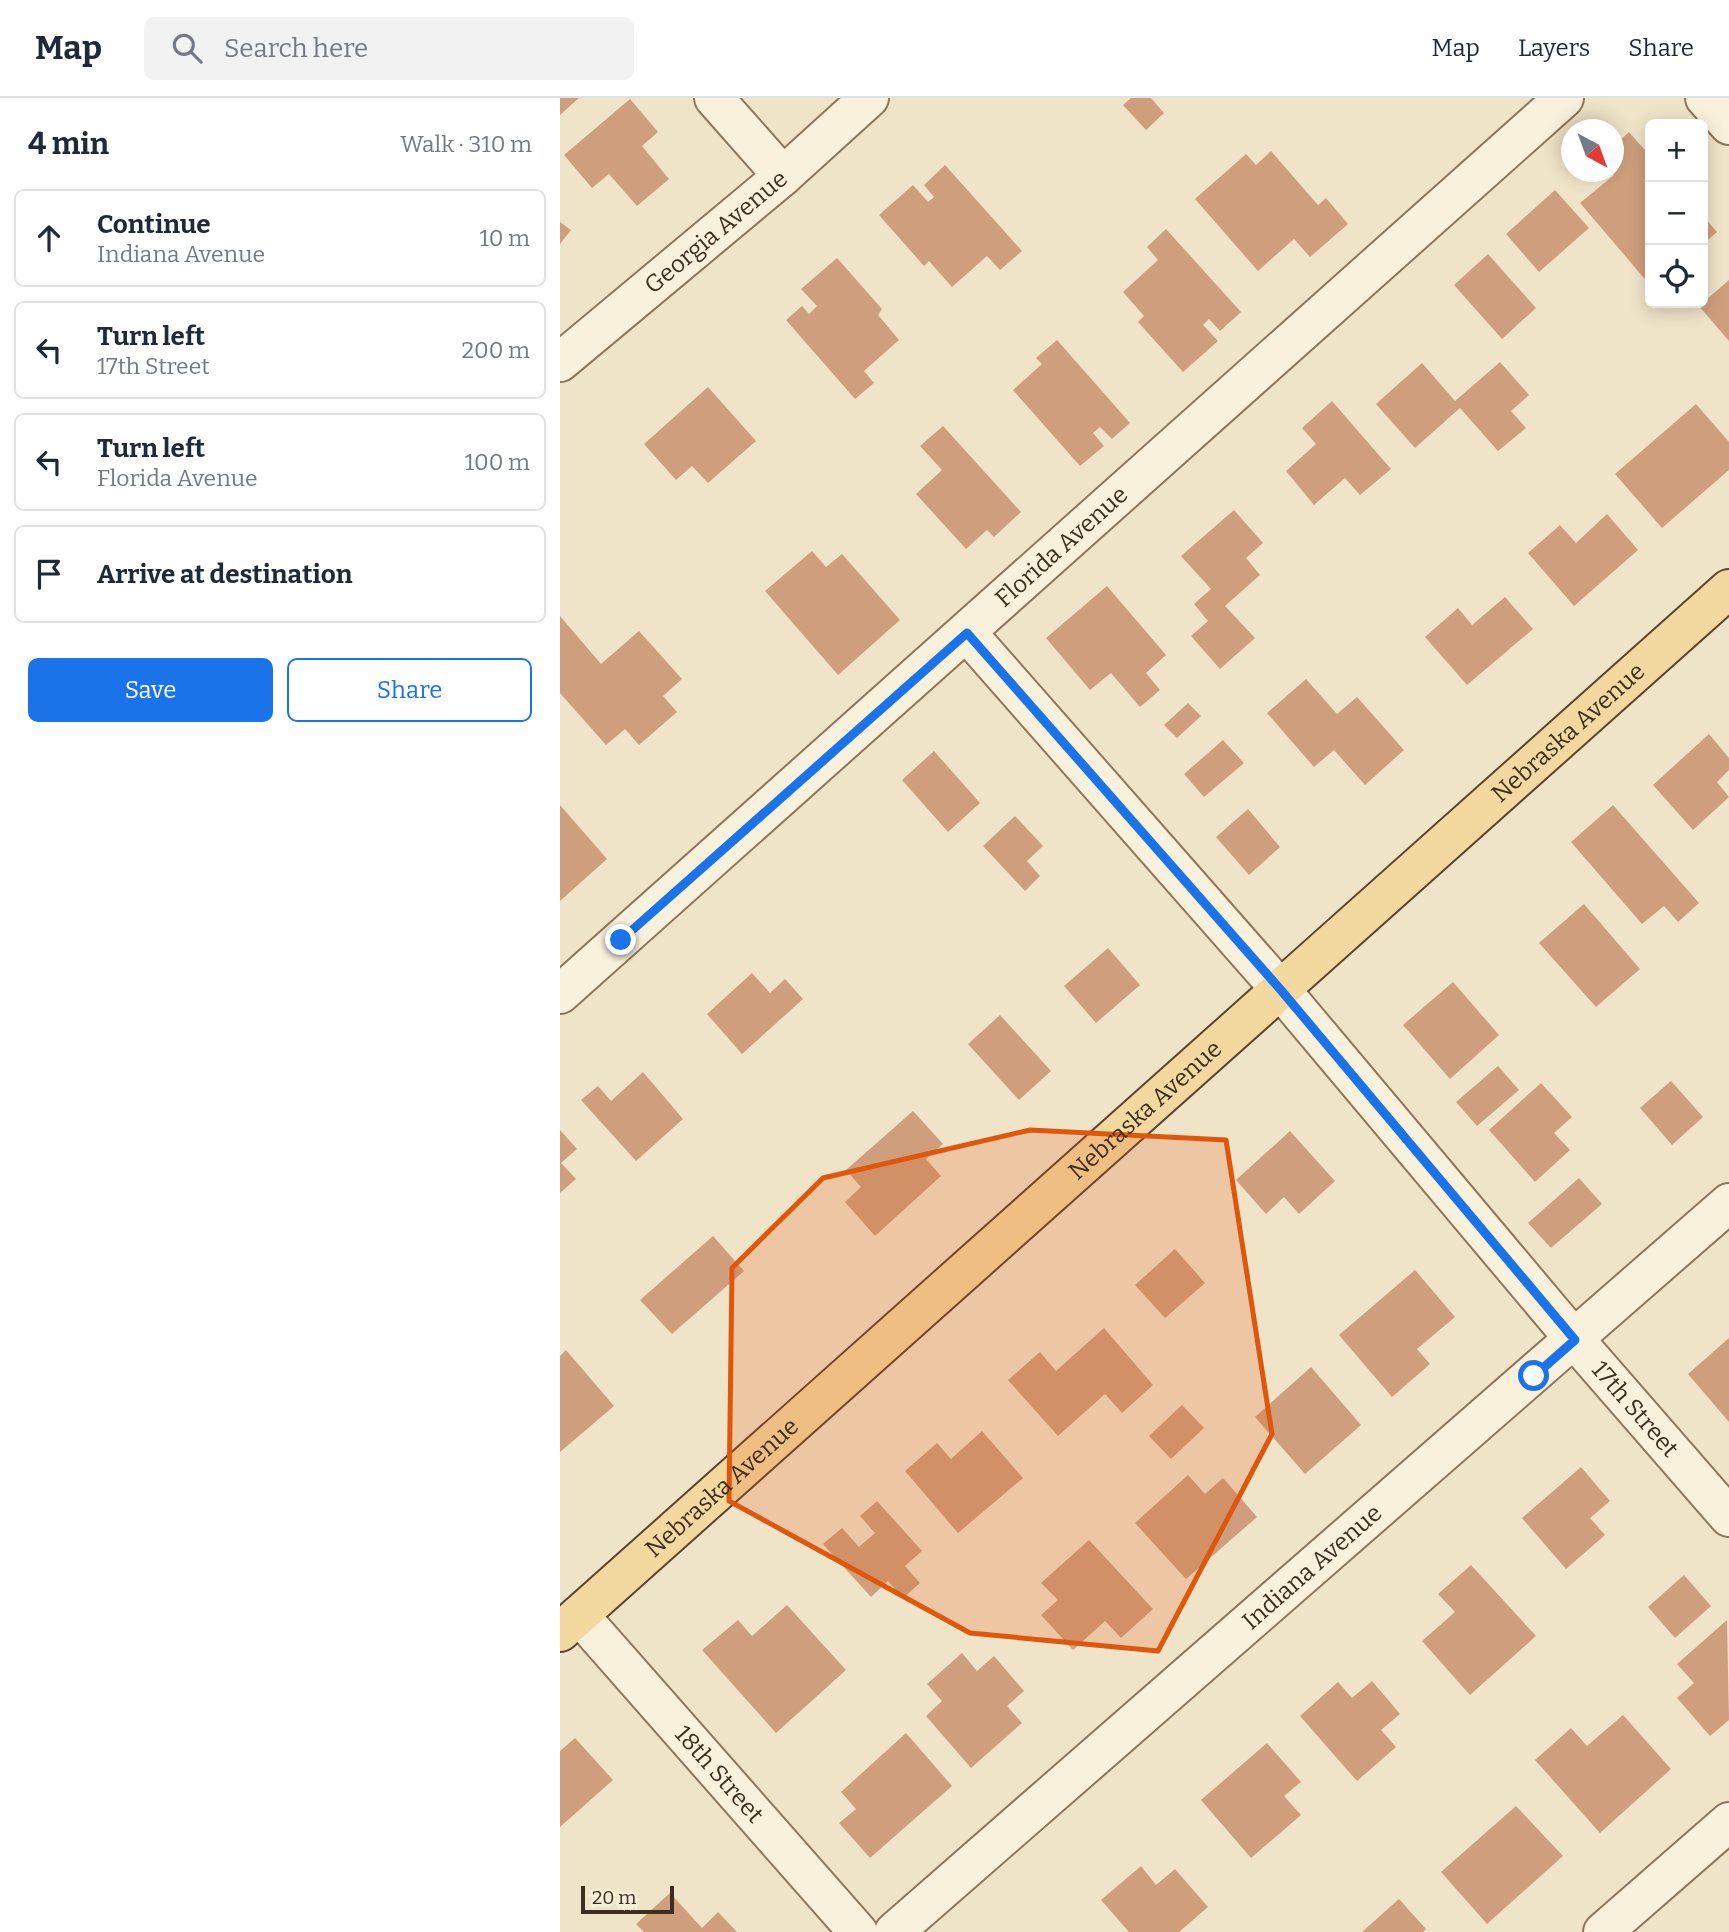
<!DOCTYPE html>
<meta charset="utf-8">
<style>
:root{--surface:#fff;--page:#f2f2f3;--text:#1f2937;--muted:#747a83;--line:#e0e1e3;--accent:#1a73e8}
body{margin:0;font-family:Bitter,serif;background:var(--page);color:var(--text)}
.controls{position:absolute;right:21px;top:21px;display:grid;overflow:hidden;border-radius:10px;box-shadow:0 4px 18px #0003}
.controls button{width:63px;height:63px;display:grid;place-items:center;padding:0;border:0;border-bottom:2px solid var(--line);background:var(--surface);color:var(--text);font:35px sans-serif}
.compass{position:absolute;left:1001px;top:21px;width:63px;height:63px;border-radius:50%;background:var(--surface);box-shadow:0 4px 18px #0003;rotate:139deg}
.scale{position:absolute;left:21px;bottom:18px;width:93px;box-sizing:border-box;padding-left:7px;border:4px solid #3d2e20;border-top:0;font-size:19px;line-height:24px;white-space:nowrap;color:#3d2e20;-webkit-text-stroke:5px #f7eed8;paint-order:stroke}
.stop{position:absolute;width:21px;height:21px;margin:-16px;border:5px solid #1a73e8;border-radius:50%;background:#fff}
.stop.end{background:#1a73e8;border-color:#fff;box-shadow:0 2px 7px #0008}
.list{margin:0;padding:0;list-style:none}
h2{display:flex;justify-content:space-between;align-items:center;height:91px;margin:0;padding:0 28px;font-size:30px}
h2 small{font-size:23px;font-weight:400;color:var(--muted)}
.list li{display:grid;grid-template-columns:46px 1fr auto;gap:21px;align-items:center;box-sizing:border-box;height:98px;margin:0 14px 14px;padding:0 14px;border:2px solid var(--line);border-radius:10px}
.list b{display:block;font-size:26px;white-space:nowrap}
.list p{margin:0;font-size:23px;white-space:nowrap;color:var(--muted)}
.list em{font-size:23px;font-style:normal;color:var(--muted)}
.actions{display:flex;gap:14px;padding:21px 28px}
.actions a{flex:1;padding:16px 0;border:2px solid var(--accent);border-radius:10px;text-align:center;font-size:24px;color:var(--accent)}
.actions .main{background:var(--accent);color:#fff}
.icon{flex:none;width:38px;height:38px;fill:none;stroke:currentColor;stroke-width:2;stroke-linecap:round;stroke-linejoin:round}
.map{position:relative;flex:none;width:1169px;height:1834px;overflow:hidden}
header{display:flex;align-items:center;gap:42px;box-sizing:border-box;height:98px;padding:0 35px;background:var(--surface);border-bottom:2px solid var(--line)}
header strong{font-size:33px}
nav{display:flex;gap:38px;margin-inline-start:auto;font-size:24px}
.search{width:490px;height:63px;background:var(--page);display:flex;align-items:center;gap:18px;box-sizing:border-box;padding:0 24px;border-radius:10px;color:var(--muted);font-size:26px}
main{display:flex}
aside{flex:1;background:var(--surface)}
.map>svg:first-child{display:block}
.building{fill:#cf9f7d}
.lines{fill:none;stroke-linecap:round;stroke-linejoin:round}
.minor-casing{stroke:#8d765c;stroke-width:42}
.major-casing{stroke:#5b4430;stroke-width:42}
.minor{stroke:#faf1dc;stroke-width:38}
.major{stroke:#f3d9a0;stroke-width:38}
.route{stroke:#1a73e8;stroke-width:9}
.marked{fill:#df570d;fill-opacity:0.2;stroke:#df570d;stroke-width:5;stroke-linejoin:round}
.labels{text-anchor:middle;stroke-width:6;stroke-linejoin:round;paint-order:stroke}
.street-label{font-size:24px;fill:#3d2e20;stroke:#f7eed8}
</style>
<header>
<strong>Map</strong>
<div class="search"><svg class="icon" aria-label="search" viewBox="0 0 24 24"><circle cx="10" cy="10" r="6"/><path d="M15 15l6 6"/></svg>Search here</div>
<nav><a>Map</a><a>Layers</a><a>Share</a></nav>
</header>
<main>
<aside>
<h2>4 min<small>Walk · 310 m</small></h2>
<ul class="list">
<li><svg class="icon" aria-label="ahead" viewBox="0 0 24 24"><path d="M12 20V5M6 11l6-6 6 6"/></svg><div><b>Continue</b><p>Indiana Avenue</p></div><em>10 m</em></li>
<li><svg class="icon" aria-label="left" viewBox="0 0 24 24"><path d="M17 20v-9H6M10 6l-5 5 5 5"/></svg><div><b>Turn left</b><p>17th Street</p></div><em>200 m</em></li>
<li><svg class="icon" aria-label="left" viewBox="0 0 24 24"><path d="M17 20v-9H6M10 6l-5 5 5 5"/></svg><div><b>Turn left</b><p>Florida Avenue</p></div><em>100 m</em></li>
<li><svg class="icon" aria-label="arrive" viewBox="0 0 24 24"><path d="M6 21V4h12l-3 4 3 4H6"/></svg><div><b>Arrive at destination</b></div></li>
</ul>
<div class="actions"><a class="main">Save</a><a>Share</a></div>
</aside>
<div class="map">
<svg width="1169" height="1834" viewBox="0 0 1169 1834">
<rect width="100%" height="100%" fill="#f0e4c8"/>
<g class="building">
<polygon points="0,0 19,0 0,17"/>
<polygon points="571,0 591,0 604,15 586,32 563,7"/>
<polygon points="70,1 98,34 82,48 109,81 77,108 49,76 32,90 4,57"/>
<polygon points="1069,34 1090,58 1090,187 1020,105 1054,77 1051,74 1054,74 1054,48"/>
<polygon points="711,53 758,107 766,100 788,126 750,159 734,141 698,173 635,101 686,56 696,67"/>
<polygon points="385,67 462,153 440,172 427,158 392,189 369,163 364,168 319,117 353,87 368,104 374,99 364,87"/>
<polygon points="995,92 1029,130 979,174 946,136"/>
<polygon points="1143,118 1157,134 1143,146"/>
<polygon points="0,124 11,132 0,146"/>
<polygon points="606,131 681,214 660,233 649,221 643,227 658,243 623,274 578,224 584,218 563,194 598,162 587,149"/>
<polygon points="928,156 976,210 942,241 894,187"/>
<polygon points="277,160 322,211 318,217 339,242 304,273 314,285 295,301 226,222 242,208 249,216 257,208 241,191"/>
<polygon points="1169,182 1169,243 1139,208"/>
<polygon points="497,242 570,325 552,341 540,329 533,335 544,348 520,368 453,292 482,266 476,260"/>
<polygon points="940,264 969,297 951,313 966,330 938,353 900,310 855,350 816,306 862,265 895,303"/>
<polygon points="148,289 196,343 148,385 132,368 116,382 84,346"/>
<polygon points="772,303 831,371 800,397 785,380 754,407 726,373 756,346 742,330"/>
<polygon points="1136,306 1169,344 1169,372 1102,430 1055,376"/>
<polygon points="383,328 461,414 434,439 427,432 406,451 356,396 382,372 360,348"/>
<polygon points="674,412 703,445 686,460 700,477 665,508 695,540 660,571 631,538 648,523 634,506 651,491 621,458"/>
<polygon points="1047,416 1078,452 1014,508 968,455 1000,427 1016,445"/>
<polygon points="252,453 266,469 282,456 340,522 278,577 205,493"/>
<polygon points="547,488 606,557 586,575 600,592 580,609 551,575 530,592 486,540"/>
<polygon points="945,499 973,531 907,587 865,539 898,510 912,527"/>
<polygon points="0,518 41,566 79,533 122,581 103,598 117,614 79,647 65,631 46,647 0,595"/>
<polygon points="746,581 777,616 797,599 844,652 805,687 774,652 754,669 707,615"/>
<polygon points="628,605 641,618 617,640 604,627"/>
<polygon points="1149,636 1169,660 1169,672 1157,684 1169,699 1133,732 1093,687"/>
<polygon points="663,642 684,665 644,699 624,676"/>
<polygon points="374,653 420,705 388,734 342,682"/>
<polygon points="0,707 47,761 0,803"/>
<polygon points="1053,707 1139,805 1118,824 1104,808 1082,826 1011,744"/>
<polygon points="688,711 720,749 689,777 656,739"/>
<polygon points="455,718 483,748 467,763 480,778 465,793 423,748"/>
<polygon points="1024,806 1080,871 1036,909 979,845"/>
<polygon points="548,850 580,887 536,925 504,888"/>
<polygon points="192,875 210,895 225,881 243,901 182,956 147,916"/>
<polygon points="893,884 939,937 890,981 843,927"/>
<polygon points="440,917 491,973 459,1002 408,946"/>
<polygon points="938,968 959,992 917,1028 896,1004"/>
<polygon points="83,974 123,1021 76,1063 21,1002 38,988 51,1003"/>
<polygon points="1111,983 1143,1019 1112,1047 1080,1010"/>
<polygon points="981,985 1012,1019 994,1035 1010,1052 975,1084 929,1032"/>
<polygon points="353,1013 383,1046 366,1061 381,1078 315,1138 285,1104 301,1089 286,1072"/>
<polygon points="0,1032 17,1051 1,1065 16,1081 0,1095"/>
<polygon points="730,1033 775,1083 739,1116 724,1099 706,1116 676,1082"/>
<polygon points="1019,1080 1042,1106 991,1150 968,1125"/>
<polygon points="153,1138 184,1173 112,1236 80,1202"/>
<polygon points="615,1151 645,1185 605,1220 575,1187"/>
<polygon points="855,1172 895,1219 857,1251 870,1266 832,1299 779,1237"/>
<polygon points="544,1230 593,1287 562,1315 545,1296 498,1338 448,1282 480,1254 496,1273"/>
<polygon points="1169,1240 1169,1324 1128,1276"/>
<polygon points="6,1252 54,1308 0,1354 0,1258"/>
<polygon points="751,1269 801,1327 745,1376 695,1319"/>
<polygon points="622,1307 644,1330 611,1361 589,1338"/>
<polygon points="422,1333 463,1380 398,1435 345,1373 377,1345 391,1361"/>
<polygon points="1021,1369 1050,1403 1030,1420 1045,1437 1006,1471 962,1420"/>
<polygon points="628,1377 645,1396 663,1380 697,1419 626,1481 575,1425"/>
<polygon points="317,1403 362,1453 345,1468 360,1485 343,1500 328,1483 311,1499 263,1446 282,1430 299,1449 315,1435 300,1418"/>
<polygon points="529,1442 593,1511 561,1540 545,1523 513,1552 481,1517 498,1502 481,1485"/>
<polygon points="911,1467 976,1538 910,1597 862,1543 895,1514 878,1496"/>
<polygon points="1124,1477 1151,1508 1115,1540 1088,1509"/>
<polygon points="227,1507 286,1572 216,1635 142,1552 178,1522 192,1538"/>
<polygon points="1167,1522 1169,1622 1150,1638 1117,1600 1134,1585 1117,1566"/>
<polygon points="402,1555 417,1573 434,1558 464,1593 447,1608 462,1625 411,1670 366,1618 382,1603 367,1586"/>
<polygon points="812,1583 840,1616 821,1632 836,1649 797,1683 740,1618 778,1584 792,1600"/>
<polygon points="1063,1617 1111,1671 1040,1735 975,1662 1011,1630 1027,1648"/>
<polygon points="346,1635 392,1688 310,1760 279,1725 296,1711 281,1694"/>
<polygon points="15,1640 53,1682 0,1729 0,1653"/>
<polygon points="707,1645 741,1684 724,1698 741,1717 691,1760 641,1702"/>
<polygon points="956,1708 1003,1758 927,1826 881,1774"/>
<polygon points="581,1768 596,1787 615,1771 648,1809 619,1834 569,1834 541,1802"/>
<polygon points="110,1795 142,1830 158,1814 177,1834 84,1834 76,1826"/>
<polygon points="839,1801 866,1831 863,1834 802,1834"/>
</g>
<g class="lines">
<defs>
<g id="minor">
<polyline points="154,0 223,78"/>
<polyline points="1145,0 1169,27"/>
<path id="s1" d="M0 264 223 78 309 0"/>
<path id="s2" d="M407 535 720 891 1015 1242 1169 1419"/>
<path id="s3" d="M0 896 1004 0"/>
<path id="s4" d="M19 1517 298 1834"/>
<path id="s5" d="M334 1834 1169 1105"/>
<polyline points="1043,1834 1169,1724"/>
</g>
<g id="major">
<path id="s6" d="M0 1534 1169 491"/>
</g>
</defs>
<use href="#minor" class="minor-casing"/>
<use href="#major" class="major-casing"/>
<use href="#minor" class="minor"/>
<use href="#major" class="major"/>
</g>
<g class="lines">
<polyline class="route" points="61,842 407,535 720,891 1015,1242 974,1278"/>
</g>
<path class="marked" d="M470 1032 666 1042 712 1336 598 1553 410 1535 169 1403 172 1170 263 1080Z"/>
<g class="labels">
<g class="street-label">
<text dy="8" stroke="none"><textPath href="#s1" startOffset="203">Georgia Avenue</textPath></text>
<text dy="8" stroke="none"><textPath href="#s3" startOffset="672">Florida Avenue</textPath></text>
<text dy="8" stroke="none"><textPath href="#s6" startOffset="1351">Nebraska Avenue</textPath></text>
<text dy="8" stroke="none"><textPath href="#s6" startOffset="784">Nebraska Avenue</textPath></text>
<text dy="8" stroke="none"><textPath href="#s2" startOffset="1024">17th Street</textPath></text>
<text dy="8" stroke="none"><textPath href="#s6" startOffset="217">Nebraska Avenue</textPath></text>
<text dy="8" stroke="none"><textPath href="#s5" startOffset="555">Indiana Avenue</textPath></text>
<text dy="8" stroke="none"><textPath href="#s4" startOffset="212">18th Street</textPath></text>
</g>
</g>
</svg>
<div class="controls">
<button>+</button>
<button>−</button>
<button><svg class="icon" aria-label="locate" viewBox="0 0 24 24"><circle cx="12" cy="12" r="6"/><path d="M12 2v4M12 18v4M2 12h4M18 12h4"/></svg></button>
</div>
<svg class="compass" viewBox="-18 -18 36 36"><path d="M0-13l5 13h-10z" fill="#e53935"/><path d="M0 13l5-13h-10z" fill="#747a83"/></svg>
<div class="scale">20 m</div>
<div class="stop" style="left:974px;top:1278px"></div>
<div class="stop end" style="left:61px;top:842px"></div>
</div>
</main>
